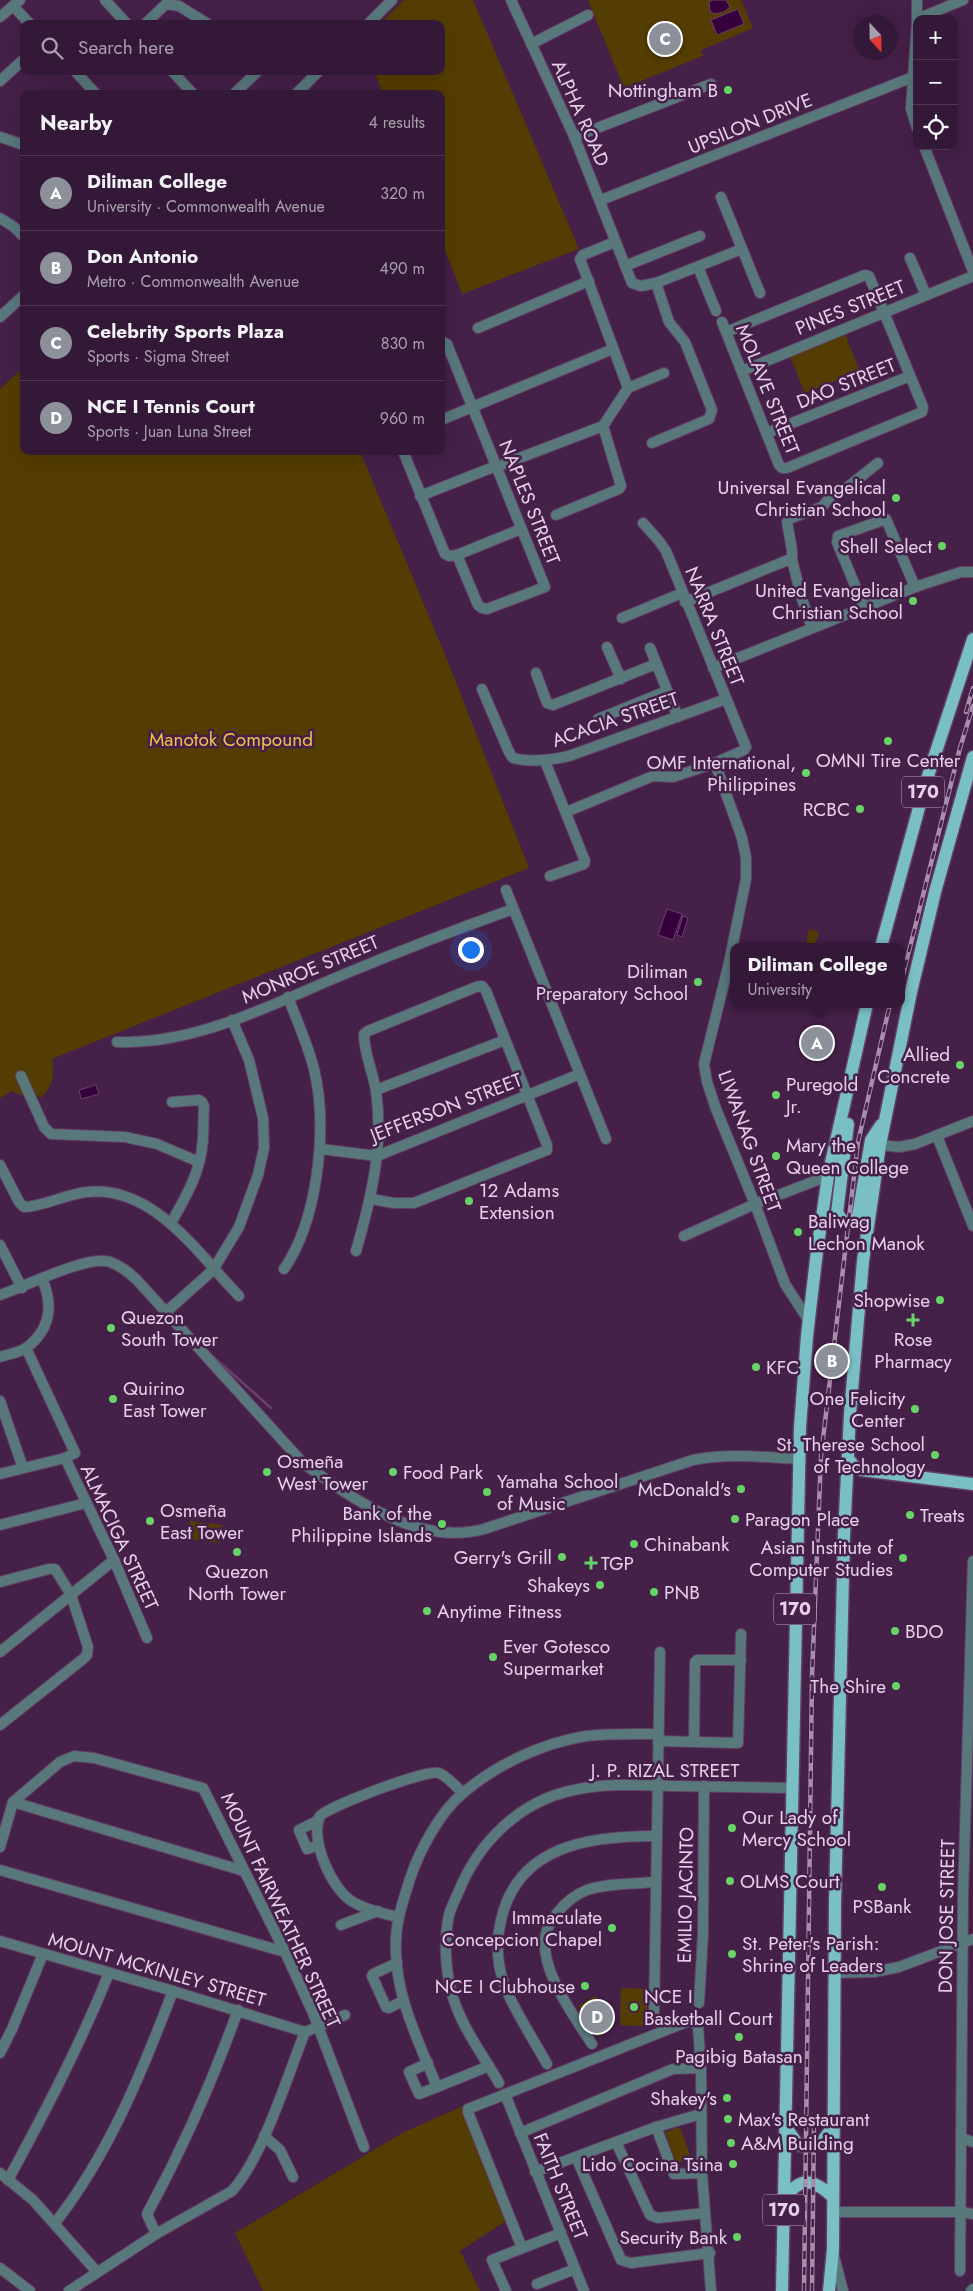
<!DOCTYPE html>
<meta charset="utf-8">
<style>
:root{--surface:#341837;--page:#3f2542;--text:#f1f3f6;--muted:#a9a0ad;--line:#4e3752;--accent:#8c9099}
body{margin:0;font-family:Jost,sans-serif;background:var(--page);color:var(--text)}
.controls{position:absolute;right:15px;top:15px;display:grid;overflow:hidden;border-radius:10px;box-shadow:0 5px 20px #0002}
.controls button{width:45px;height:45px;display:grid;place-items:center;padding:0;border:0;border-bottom:1px solid var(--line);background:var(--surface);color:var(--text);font:25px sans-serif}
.compass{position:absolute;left:853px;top:15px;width:45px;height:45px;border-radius:50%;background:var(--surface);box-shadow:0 5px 20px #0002;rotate:158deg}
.you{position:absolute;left:470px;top:949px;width:18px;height:18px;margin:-12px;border:4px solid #fff;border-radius:50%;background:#1a73e8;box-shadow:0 0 0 8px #1a73e833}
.badge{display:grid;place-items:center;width:32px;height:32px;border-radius:50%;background:var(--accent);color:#fff;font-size:16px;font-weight:700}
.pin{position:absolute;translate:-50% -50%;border:2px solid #fff;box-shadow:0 1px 5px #0006}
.popup{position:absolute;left:730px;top:943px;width:175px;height:65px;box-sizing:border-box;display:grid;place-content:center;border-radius:10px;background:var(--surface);filter:drop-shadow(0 1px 4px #0005);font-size:16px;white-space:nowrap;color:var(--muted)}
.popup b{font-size:19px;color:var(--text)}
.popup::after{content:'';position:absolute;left:50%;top:100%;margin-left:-10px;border:10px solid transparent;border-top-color:var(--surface)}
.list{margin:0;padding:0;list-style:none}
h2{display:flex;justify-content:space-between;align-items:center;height:65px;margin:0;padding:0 20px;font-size:21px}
h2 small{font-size:16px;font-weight:400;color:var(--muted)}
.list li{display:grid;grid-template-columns:32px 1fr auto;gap:15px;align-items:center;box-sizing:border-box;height:75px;padding:0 20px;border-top:1px solid var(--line)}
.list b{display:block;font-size:19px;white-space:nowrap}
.list p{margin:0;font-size:16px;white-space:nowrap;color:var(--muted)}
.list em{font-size:16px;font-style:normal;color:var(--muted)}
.icon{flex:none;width:28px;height:28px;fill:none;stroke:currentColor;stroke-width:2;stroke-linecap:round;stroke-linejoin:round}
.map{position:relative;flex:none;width:973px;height:2291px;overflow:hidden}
.search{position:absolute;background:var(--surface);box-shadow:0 5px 20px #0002;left:20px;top:20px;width:425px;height:55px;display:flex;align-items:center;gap:12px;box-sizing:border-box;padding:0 18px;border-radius:10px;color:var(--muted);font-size:19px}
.panel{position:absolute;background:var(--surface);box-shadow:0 5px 20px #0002;left:20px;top:90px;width:425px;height:365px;border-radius:10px}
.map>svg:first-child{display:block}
.green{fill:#543d02}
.water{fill:#36003c;stroke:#6b3e70}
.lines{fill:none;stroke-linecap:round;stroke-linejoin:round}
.stream{stroke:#6b3e70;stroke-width:2.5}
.minor-casing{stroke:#624066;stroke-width:12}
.major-casing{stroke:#624066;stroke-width:15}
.minor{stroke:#58787b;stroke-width:10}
.major{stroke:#7abfc5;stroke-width:12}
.rail-casing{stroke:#a98dac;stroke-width:4.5}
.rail{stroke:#452049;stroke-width:2.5;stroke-dasharray:8;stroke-linecap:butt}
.poi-dot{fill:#67d466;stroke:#452049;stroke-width:2}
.labels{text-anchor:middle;stroke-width:5;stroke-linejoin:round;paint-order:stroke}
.shield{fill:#452049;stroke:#b69bb9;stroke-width:1}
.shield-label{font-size:18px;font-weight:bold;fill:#e7d0e9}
.poi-label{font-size:19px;fill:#e7d0e9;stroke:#452049;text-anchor:start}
.street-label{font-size:19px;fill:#e7d0e9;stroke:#452049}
.park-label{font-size:19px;fill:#f5bf4a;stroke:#452049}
</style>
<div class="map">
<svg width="973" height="2291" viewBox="0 0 973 2291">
<rect width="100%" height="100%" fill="#452049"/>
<g class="green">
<polygon points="404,0 473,0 579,249 462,294 441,240 441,94 383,94 374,71 441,71 441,24 380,24"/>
<polygon points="588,0 741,0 753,28 701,50 703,56 624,88"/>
<polygon points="845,334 860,371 805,393 790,356"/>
<path d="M24 367V451H360L448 662 529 868 52 1059C55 1076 53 1084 41 1098L36 1094 28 1098 12 1091 0 1098V389Z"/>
<polygon points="809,929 819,932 815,947 805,947"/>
<polygon points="190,1521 222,1525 220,1543 187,1539"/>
<polygon points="621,1988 648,1989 646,2026 620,2025"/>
<polygon points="596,1996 614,2027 598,2037 578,2006"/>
<polygon points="463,2106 506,2221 460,2251 480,2291 263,2291 235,2233 404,2132"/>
<polygon points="680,2127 691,2158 676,2164 665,2132"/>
</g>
<g class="water">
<polygon points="713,0 726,0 730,7 724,12 714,14 710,11 709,2"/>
<polygon points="738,9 744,24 717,35 711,20"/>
<polygon points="667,909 682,914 673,940 658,935"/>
<polygon points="683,916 688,918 682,937 677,935"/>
<polygon points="96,1085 99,1094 81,1099 79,1090"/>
</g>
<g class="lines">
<polyline class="stream" points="209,1353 271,1408"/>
<defs>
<g id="minor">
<polyline points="105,0 127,24"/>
<polyline points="511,0 574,136 632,283 641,286 656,283 742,249"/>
<polyline points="917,0 917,19 963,0"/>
<polyline points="13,6 30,24"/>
<polyline points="0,17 20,0"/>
<polyline points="917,21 911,109 917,128"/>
<polyline points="145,24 166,4 179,6 208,24"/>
<polyline points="368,24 392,0"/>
<polyline points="531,44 588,15"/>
<polyline points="75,71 96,94"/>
<polyline points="172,71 193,94"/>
<polyline points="0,81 24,59"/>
<polyline points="234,94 258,71"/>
<polyline points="296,94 319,71"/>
<polyline points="0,137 24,145"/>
<polyline points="574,137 711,84"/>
<polyline points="924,146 973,271"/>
<polyline points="721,197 760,293"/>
<polyline points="601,200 913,77"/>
<polyline points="0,218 14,227 24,237"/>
<polyline points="910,258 926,295"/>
<polyline points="625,266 700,236"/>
<polyline points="698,267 716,311"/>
<polyline points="0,317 24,295"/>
<polyline points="722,322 779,465 782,468 787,468 922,412 923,407 869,276 865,275 726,332"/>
<polyline points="478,328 589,281"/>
<polyline points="441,341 447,344 545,587 487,609 482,608 478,605 457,555"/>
<polyline points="742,371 973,276"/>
<polyline points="628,388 664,373"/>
<polyline points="441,420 613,349"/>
<polyline points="767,433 910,376"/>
<polyline points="652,443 709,419 712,410 685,342 669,322 656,283"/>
<polyline points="403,451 445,554 449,556 457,555 521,529"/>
<polyline points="504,464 603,426"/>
<polyline points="420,496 496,466"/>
<polyline points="556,515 619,489 621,486 603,426 628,388 580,259 583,255 615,242"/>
<polyline points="685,602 788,560 792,560"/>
<polyline points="864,607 837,542 838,536 886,519 915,587"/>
<polyline points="622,618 682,593"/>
<polyline points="812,628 802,599 792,560 792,550 787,522 791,518 822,507 832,495 849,486 878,463"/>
<polyline points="607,647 621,679"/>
<polyline points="650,648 678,717"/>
<polyline points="713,668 915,587 961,572 973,572"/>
<polyline points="536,673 547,703 553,705 656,664"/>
<path d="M482 689 509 752 513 758C531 763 551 760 569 756L726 699"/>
<polyline points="598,719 667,691"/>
<polyline points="545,761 585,861 584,864 550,876"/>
<polyline points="715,763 742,838 746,858 746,879 729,963 704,1064 707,1082 716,1109 755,1204 785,1284 809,1321"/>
<polyline points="571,810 653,776 673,777 715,763 744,750 746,747 666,551 659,541 643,523"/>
<polyline points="506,890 606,1139"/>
<path d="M117 1042C198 1045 274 1003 347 973 402 950 457 929 513 909"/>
<polyline points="21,1076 44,1127 51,1134 125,1137 157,1144 199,1162"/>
<polyline points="376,1090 505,1040"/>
<polyline points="937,1136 973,1226"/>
<polyline points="880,1145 899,1147 915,1144 973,1121"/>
<polyline points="321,1149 377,1156 580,1074"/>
<path d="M0 1165 19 1202 24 1207C45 1206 66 1194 87 1192 154 1185 198 1254 239 1296"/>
<path d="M171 1223C184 1200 199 1175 202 1148 204 1135 203 1120 204 1106L202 1102 199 1100 172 1102"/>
<polyline points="684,1236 755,1204 828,1176"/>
<polyline points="0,1245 22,1288"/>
<path d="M356 1251C371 1199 384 1146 376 1091 373 1072 364 1054 364 1034L368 1031 476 987 482 986 486 991 547 1145V1150L414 1203H394L371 1199"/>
<path d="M284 1269C318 1220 328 1127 314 1069 308 1045 297 1021 288 997"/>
<path d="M0 1295C24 1287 89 1254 110 1262 120 1265 128 1272 136 1279L303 1463C353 1499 419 1547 484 1529L693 1460C727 1453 763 1457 798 1459"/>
<polyline points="166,1312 213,1270 239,1227 258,1175 264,1148 263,1118 249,1060 232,1020"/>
<path d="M0 1357C8 1354 19 1353 26 1348 50 1330 54 1306 42 1279"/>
<polyline points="0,1401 23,1468"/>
<polyline points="65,1458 114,1560 147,1638"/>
<polyline points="0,1474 65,1458 75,1453 26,1348"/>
<polyline points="0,1525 86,1503"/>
<polyline points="0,1582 49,1569 55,1569 71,1595 88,1647 87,1655 83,1659 0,1725"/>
<polyline points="0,1652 114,1560"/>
<polyline points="658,1741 738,1743 741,1634"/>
<polyline points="694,1741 695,1662 697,1660 741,1660"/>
<polyline points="13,1802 244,1871"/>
<polyline points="319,1820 299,1830 307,1849 319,1845"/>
<polyline points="0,1847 13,1802 60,1762 74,1756 94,1758 203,1788 285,1952 313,2013 364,2147"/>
<polyline points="0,1870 285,1952"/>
<path d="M397 1917C383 1913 366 1910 353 1902 332 1890 309 1839 320 1816 330 1806 426 1769 439 1773 447 1776 456 1787 463 1793"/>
<polyline points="341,1925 378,1911"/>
<polyline points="0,1941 173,1991 305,2032"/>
<polyline points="397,1963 373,1974 372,1976 386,2007 389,2008 403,2001"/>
<polyline points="834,1973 874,1972 899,1967 973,1939"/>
<polyline points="699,2003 703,1934 704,1786"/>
<polyline points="654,2015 660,1652"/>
<path d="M592 2044C574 2016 535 1964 547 1930 549 1924 554 1918 557 1913 565 1903 574 1895 587 1890 608 1883 633 1884 655 1882"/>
<polyline points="0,2053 12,2029 43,1954"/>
<polyline points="428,2063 409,2072 419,2094 437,2087"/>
<path d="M547 2064C533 2038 514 2011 504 1984 497 1963 496 1940 501 1920 518 1845 590 1836 655 1836"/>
<path d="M489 2066 437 2087C420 2044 397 2000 396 1953 394 1927 402 1904 410 1879 419 1851 440 1812 463 1793 497 1764 543 1743 586 1736 610 1733 635 1734 658 1734"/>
<path d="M499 2083C482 2053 459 2024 451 1990 445 1966 444 1938 449 1915 451 1907 455 1900 458 1893 478 1843 519 1801 574 1790 607 1783 641 1785 675 1786 714 1787 753 1787 792 1788"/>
<polyline points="505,2094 584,2291"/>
<polyline points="656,2127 674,2174 702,2173"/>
<polyline points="520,2133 673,2069 701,2068"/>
<polyline points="264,2136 280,2150 293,2177"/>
<polyline points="961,2138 973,2142"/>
<polyline points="616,2142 650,2215 658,2218 705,2213"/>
<polyline points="576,2157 621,2260 631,2263 710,2253"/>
<polyline points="535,2172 656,2127 701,2114"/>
<polyline points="0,2173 33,2200 97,2272"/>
<path d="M8 2180C45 2112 80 2045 109 1973"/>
<polyline points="832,2212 961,2212 973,2214"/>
<path d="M55 2223C109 2154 142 2072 173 1991"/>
<path d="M156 2234 147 2214C183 2148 213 2080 238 2010"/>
<polyline points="522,2248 468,2112 468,2109 689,2021 695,2023 698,2027 701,2068 702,2173 711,2291"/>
<polyline points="834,2256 843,2291"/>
<polyline points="0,2268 30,2291"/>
<polyline points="960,2271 963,1896 973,1561"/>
<polyline points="537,2284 575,2269"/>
<path d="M69 2291 156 2234 232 2191C263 2157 287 2077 305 2032L345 2015"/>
<polyline points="506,2291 492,2260 561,2233"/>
<polyline points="971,2291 973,2289"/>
</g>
<g id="major">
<polyline points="881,947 926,782 973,639"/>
<path d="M848 1124 837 1213 842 1220C848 1224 854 1222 858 1216L871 1140 881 1125"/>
<polyline points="848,1459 854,1466 862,1470 973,1484"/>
<path d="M787 2129 798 2145C817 2150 824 2141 833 2126"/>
<path d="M785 2198C801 2176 813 2179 832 2196"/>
<polyline points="782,2291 800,1427 807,1336 817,1251 828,1176 867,1004"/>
<polyline points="829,2291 833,2249 835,1902 844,1535 850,1414 863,1261 880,1145 911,992 935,892 973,757"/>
</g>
</defs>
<use href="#minor" class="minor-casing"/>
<use href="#major" class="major-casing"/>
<use href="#minor" class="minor"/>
<use href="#major" class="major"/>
<defs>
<g id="rail">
<polyline points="966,712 973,688"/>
<polyline points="901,983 960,748 973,706"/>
<polyline points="804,2291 812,1676 821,1456 858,1142 890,1004"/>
<polyline points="812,2291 814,2121"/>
</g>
</defs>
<use href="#rail" class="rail-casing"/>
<use href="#rail" class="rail"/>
</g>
<g class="poi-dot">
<circle cx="728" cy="90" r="5"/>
<circle cx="896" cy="498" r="5"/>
<circle cx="942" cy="546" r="5"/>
<circle cx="913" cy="601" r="5"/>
<circle cx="888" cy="741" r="5"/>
<circle cx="806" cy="773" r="5"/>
<circle cx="860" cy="809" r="5"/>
<circle cx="698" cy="982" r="5"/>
<circle cx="960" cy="1065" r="5"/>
<circle cx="776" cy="1095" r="5"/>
<circle cx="776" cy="1156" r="5"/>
<circle cx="469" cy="1201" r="5"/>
<circle cx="798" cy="1232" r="5"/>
<circle cx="940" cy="1300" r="5"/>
<path d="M910.5 1312.5h5v5h5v5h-5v5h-5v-5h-5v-5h5z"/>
<circle cx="111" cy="1328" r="5"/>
<circle cx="756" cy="1367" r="5"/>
<circle cx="113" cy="1399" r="5"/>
<circle cx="915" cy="1409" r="5"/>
<circle cx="935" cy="1455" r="5"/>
<circle cx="267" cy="1472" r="5"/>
<circle cx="393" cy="1472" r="5"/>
<circle cx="741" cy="1489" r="5"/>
<circle cx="487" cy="1492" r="5"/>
<circle cx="910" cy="1515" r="5"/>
<circle cx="735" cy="1519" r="5"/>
<circle cx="150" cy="1521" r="5"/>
<circle cx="442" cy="1524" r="5"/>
<circle cx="634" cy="1544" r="5"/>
<circle cx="237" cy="1552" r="5"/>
<circle cx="562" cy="1557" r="5"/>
<circle cx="903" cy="1558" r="5"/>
<path d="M588.5 1555.5h5v5h5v5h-5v5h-5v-5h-5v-5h5z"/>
<circle cx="600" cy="1585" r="5"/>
<circle cx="654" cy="1592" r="5"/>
<circle cx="427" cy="1611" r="5"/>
<circle cx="895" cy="1631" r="5"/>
<circle cx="493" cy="1657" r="5"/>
<circle cx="896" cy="1686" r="5"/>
<circle cx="732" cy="1828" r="5"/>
<circle cx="730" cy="1881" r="5"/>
<circle cx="882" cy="1887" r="5"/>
<circle cx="612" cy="1928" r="5"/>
<circle cx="732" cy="1954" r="5"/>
<circle cx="585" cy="1986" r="5"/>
<circle cx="634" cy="2007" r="5"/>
<circle cx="739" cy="2037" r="5"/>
<circle cx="727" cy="2098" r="5"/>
<circle cx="728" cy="2119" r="5"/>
<circle cx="731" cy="2143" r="5"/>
<circle cx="733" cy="2164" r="5"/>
<circle cx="737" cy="2237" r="5"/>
</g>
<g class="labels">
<g class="shield">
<rect x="902" y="776.5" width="42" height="31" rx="4"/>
<rect x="774" y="1593.5" width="42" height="31" rx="4"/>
<rect x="763" y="2194.5" width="42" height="31" rx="4"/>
</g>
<g class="shield-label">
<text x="923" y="798">170</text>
<text x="795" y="1615">170</text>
<text x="784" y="2216">170</text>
</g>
<g class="poi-label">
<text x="718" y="97" text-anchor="end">Nottingham B</text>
<text x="886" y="494" text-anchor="end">Universal Evangelical<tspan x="886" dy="22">Christian School</tspan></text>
<text x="932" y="553" text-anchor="end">Shell Select</text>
<text x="903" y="597" text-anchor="end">United Evangelical<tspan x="903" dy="22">Christian School</tspan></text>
<text x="888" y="767" text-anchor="middle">OMNI Tire Center</text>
<text x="796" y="769" text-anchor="end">OMF International,<tspan x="796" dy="22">Philippines</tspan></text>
<text x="850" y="816" text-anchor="end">RCBC</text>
<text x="688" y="978" text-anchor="end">Diliman<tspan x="688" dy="22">Preparatory School</tspan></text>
<text x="950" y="1061" text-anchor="end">Allied<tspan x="950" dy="22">Concrete</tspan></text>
<text x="786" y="1091">Puregold<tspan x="786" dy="22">Jr.</tspan></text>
<text x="786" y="1152">Mary the<tspan x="786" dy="22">Queen College</tspan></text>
<text x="479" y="1197">12 Adams<tspan x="479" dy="22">Extension</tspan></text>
<text x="808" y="1228">Baliwag<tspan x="808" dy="22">Lechon Manok</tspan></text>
<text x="930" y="1307" text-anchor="end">Shopwise</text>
<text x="121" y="1324">Quezon<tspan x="121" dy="22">South Tower</tspan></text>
<text x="913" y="1346" text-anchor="middle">Rose<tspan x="913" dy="22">Pharmacy</tspan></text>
<text x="766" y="1374">KFC</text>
<text x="123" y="1395">Quirino<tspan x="123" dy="22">East Tower</tspan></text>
<text x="905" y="1405" text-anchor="end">One Felicity<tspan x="905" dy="22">Center</tspan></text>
<text x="925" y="1451" text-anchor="end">St. Therese School<tspan x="925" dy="22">of Technology</tspan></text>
<text x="277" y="1468">Osmeña<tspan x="277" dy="22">West Tower</tspan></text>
<text x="403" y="1479">Food Park</text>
<text x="497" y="1488">Yamaha School<tspan x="497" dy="22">of Music</tspan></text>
<text x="731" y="1496" text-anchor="end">McDonald's</text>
<text x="160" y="1517">Osmeña<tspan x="160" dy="22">East Tower</tspan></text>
<text x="432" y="1520" text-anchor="end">Bank of the<tspan x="432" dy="22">Philippine Islands</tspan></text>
<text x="920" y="1522">Treats</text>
<text x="745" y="1526">Paragon Place</text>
<text x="644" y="1551">Chinabank</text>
<text x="893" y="1554" text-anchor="end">Asian Institute of<tspan x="893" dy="22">Computer Studies</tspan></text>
<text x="552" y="1564" text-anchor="end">Gerry's Grill</text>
<text x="601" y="1570">TGP</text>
<text x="237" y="1578" text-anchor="middle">Quezon<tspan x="237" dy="22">North Tower</tspan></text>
<text x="590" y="1592" text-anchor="end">Shakeys</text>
<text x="664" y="1599">PNB</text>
<text x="437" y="1618">Anytime Fitness</text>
<text x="905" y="1638">BDO</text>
<text x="503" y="1653">Ever Gotesco<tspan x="503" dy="22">Supermarket</tspan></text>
<text x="886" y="1693" text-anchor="end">The Shire</text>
<text x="742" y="1824">Our Lady of<tspan x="742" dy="22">Mercy School</tspan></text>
<text x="740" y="1888">OLMS Court</text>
<text x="882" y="1913" text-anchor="middle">PSBank</text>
<text x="602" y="1924" text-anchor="end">Immaculate<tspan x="602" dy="22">Concepcion Chapel</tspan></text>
<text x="742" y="1950">St. Peter's Parish:<tspan x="742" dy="22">Shrine of Leaders</tspan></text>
<text x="575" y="1993" text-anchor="end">NCE I Clubhouse</text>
<text x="644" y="2003">NCE I<tspan x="644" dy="22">Basketball Court</tspan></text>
<text x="739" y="2063" text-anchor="middle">Pagibig Batasan</text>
<text x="717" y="2105" text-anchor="end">Shakey's</text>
<text x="738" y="2126">Max's Restaurant</text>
<text x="741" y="2150">A&amp;M Building</text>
<text x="723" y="2171" text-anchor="end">Lido Cocina Tsina</text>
<text x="727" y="2244" text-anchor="end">Security Bank</text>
</g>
<g class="street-label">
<text transform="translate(581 113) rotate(66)" y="7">ALPHA ROAD</text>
<text transform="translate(750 123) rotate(-22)" y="7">UPSILON DRIVE</text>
<text transform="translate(850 307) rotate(-22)" y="7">PINES STREET</text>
<text transform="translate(846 383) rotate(-22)" y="7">DAO STREET</text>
<text transform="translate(768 389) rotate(68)" y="7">MOLAVE STREET</text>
<text transform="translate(530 502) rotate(68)" y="7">NAPLES STREET</text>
<text transform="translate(715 626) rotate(68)" y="7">NARRA STREET</text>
<text transform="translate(615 719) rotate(-19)" y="7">ACACIA STREET</text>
<text transform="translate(310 969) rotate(-23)" y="7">MONROE STREET</text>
<text transform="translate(446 1107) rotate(-21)" y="7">JEFFERSON STREET</text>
<text transform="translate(750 1141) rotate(70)" y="7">LIWANAG STREET</text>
<text transform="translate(120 1537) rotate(65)" y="7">ALMACIGA STREET</text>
<text x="665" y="1777">J. P. RIZAL STREET</text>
<text transform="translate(685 1895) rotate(-89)" y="7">EMILIO JACINTO</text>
<text transform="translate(281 1910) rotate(65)" y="7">MOUNT FAIRWEATHER STREET</text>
<text transform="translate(946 1916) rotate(-89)" y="7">DON JOSE STREET</text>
<text transform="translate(157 1969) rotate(16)" y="7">MOUNT MCKINLEY STREET</text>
<text transform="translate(561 2186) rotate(68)" y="7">FAITH STREET</text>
</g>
<g class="park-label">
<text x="231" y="746">Manotok Compound</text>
</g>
</g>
</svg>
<div class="controls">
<button>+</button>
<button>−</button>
<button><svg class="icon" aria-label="locate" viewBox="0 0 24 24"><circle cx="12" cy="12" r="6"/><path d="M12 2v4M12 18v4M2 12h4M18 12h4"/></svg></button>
</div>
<svg class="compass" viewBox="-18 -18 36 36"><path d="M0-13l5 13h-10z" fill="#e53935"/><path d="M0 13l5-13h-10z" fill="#a9a0ad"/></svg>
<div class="you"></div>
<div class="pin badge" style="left:817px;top:1043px">A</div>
<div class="popup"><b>Diliman College</b>University</div>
<div class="pin badge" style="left:832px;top:1361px">B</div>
<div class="pin badge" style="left:665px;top:39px">C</div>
<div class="pin badge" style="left:597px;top:2017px">D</div>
<div class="search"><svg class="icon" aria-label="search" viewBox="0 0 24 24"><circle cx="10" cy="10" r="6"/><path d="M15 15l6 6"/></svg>Search here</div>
<section class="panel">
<h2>Nearby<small>4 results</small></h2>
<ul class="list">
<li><span class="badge">A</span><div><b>Diliman College</b><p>University · Commonwealth Avenue</p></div><em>320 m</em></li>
<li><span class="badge">B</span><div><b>Don Antonio</b><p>Metro · Commonwealth Avenue</p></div><em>490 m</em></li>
<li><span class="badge">C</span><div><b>Celebrity Sports Plaza</b><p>Sports · Sigma Street</p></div><em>830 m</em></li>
<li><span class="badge">D</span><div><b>NCE I Tennis Court</b><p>Sports · Juan Luna Street</p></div><em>960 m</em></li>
</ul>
</section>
</div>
